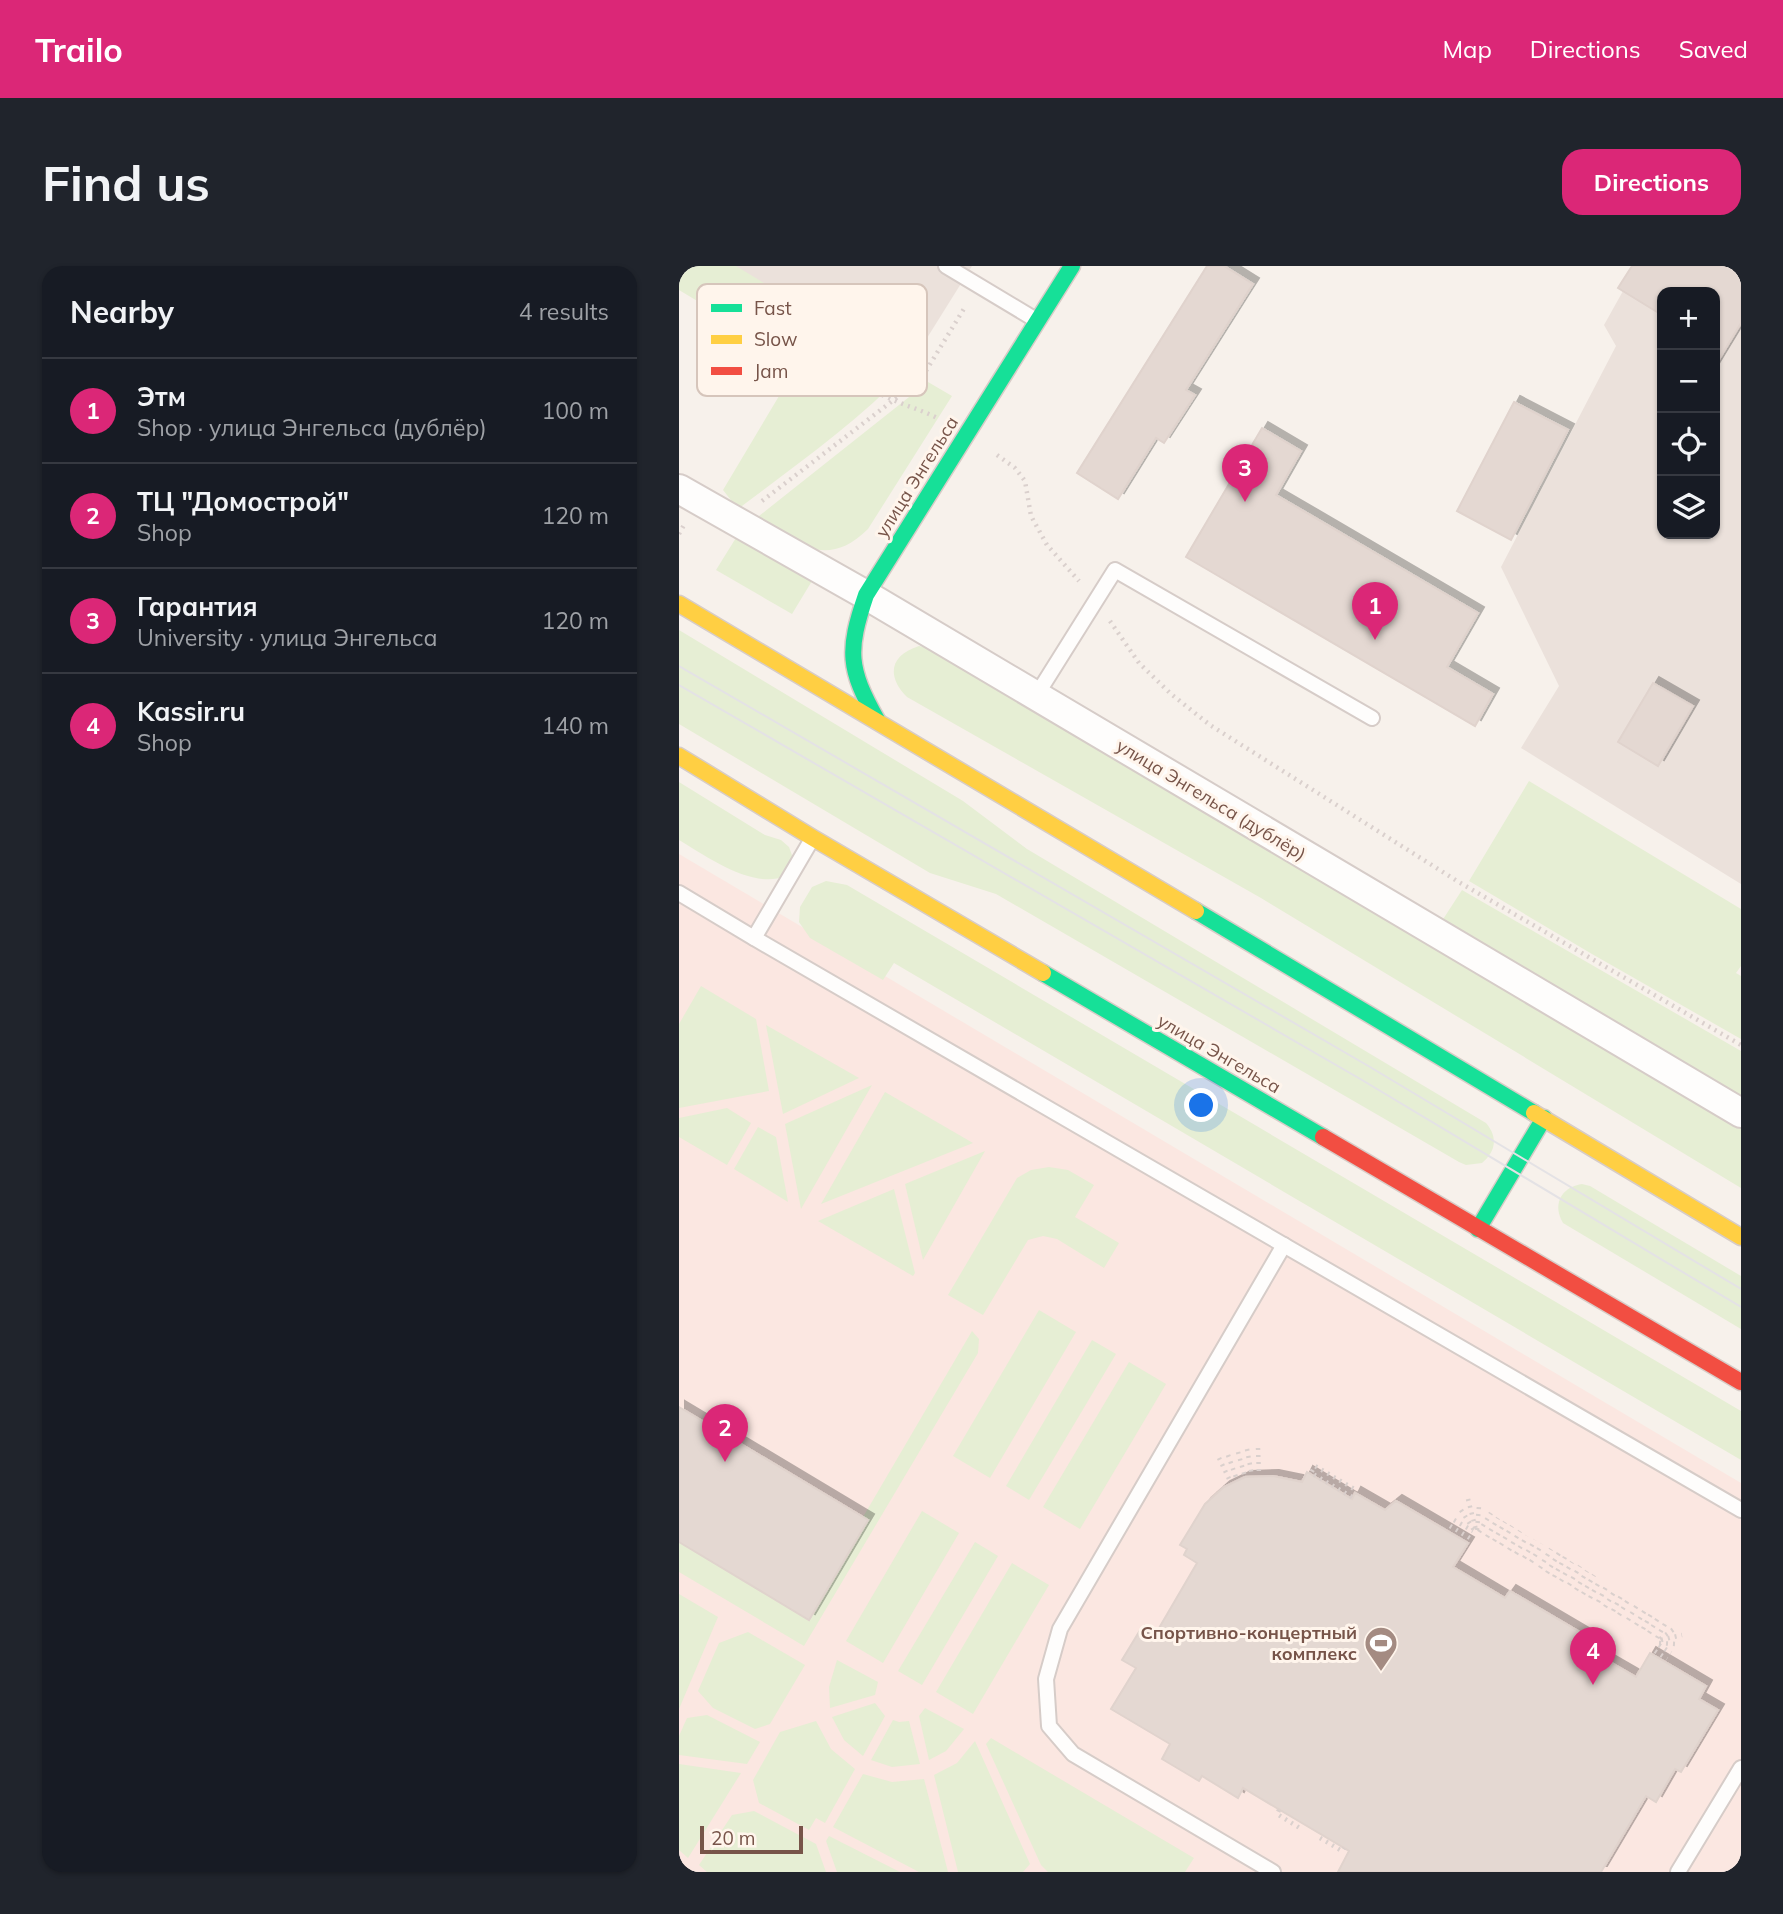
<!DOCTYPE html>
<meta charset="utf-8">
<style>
:root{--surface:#171b24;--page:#20242c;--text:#f1f3f6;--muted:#9ea1a6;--line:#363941;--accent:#db2777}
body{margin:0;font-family:Mulish,sans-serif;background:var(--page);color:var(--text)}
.controls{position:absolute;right:21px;top:21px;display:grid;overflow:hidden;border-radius:14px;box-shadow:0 2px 5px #0004}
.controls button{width:63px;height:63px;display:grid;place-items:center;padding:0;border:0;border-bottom:2px solid var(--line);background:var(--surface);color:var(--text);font:35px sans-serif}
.scale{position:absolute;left:21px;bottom:18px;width:103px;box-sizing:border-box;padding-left:7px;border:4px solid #775449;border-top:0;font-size:19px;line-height:24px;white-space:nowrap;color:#775449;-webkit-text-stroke:5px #fff5ec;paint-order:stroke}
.you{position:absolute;left:523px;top:840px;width:24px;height:24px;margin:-18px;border:5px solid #fff;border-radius:50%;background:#1a73e8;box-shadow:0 0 0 10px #1a73e833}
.badge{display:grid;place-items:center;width:46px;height:46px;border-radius:50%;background:var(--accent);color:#fff;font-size:23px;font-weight:700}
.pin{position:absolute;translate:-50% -58px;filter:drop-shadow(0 2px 4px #0008)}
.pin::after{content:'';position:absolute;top:37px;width:24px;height:21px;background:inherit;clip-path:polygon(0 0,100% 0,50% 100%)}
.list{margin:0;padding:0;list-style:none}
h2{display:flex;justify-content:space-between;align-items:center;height:91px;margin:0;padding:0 28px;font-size:30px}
h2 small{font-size:23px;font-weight:400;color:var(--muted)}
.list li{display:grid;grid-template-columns:46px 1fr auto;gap:21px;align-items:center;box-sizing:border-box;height:105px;padding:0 28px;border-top:2px solid var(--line)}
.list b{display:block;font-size:26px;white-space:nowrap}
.list p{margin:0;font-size:23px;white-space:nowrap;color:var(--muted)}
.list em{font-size:23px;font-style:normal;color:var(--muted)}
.icon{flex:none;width:38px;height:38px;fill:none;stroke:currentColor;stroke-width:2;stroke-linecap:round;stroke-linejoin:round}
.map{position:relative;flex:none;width:1062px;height:1606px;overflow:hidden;border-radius:21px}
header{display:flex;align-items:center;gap:42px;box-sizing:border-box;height:98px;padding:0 35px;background:var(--accent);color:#fff}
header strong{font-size:33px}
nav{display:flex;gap:38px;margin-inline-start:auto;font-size:24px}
.intro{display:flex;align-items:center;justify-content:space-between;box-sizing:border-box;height:168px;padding:0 42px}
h1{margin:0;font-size:49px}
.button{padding:18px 32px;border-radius:21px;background:var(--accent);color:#fff;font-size:24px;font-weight:700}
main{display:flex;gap:42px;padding:0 42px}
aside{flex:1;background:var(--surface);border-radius:21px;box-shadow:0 2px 5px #0004}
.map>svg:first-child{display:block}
.commercial{fill:#fbe7e1}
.industrial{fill:#ebe1db;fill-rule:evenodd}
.green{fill:#e6eed4}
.building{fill:#e4d8d2;stroke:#e0d3cd;stroke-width:2;filter:url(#shadow)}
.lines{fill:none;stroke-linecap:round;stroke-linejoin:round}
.lane-casing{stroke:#d6ccc8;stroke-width:18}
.street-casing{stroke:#d6ccc8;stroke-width:32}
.fast-casing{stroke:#d7ccc7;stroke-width:19}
.slow-casing{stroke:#d7ccc7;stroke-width:19}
.jam-casing{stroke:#d7ccc7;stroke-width:19}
.path{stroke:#dad0cd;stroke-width:4.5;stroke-dasharray:2 5;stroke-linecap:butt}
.lane{stroke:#fefdfc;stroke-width:14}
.street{stroke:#fefdfc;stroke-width:28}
.fast{stroke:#16e098;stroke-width:16}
.slow{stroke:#ffcf43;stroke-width:16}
.jam{stroke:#f24e42;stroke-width:16}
.tram{stroke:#e4e2e5;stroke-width:2}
.labels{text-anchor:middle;stroke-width:6;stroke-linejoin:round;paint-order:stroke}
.street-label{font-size:18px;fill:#775449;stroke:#fff5ec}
.poi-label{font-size:18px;font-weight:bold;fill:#775449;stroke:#fff5ec;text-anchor:end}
.key{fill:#fff5ec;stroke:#d6c5bb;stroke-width:2}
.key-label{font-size:19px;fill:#775449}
</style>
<header>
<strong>Trailo</strong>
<nav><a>Map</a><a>Directions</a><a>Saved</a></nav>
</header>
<div class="intro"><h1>Find us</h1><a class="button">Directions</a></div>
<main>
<aside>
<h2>Nearby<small>4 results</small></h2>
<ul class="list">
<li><span class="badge">1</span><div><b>Этм</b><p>Shop · улица Энгельса (дублёр)</p></div><em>100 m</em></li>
<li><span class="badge">2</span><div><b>ТЦ &quot;Домострой&quot;</b><p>Shop</p></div><em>120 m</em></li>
<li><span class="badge">3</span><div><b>Гарантия</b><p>University · улица Энгельса</p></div><em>120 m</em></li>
<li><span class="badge">4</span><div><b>Kassir.ru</b><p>Shop</p></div><em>140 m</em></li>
</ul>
</aside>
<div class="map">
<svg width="1062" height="1606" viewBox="0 0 1062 1606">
<defs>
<filter id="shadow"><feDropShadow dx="6" dy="-6" stdDeviation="0" flood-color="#0004"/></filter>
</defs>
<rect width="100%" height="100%" fill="#f7f1eb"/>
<polygon class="commercial" points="0,588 1062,1217 1062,1606 2,1606 0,1605"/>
<g class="industrial">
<polygon points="37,0 293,0 228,104"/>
<path d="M958 0H1062V618L842 482 880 420 822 301 937 80 925 59ZM983 26H1036V268H983Z"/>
</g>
<g class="green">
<path d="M0 0H57L228 104C177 157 117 199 59 243L44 224 106 120 76 102 90 78 0 24Z"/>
<path d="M249 116 273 130 189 263C148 304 117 277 75 254Z"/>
<polygon points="60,267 136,310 113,348 37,304"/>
<path d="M0 364 284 535 348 583 807 857C819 871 817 885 803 897L787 899 780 896 317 628 251 607 0 458Z"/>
<path d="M240 380 253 383 1062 854V922L582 632 228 431C207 410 211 389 240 380Z"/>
<polygon points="850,515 1062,643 1062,700 1057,707 1062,710 1062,773 913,688 790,615"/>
<path d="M0 516 86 569 102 574 110 581 114 592 106 610C74 624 27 590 0 574Z"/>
<polygon points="147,615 168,619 1062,1145 1062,1194 215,697 204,714 131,672 120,656 121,641 133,621"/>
<polygon points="783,624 1062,785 1062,839 759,661"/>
<polygon points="22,720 77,753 90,825 0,842 0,758"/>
<polygon points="87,759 180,812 104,848"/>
<polygon points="193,819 122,943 106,858"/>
<polygon points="206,826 294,877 142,938"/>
<polygon points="48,842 72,857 48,899 0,871 0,852"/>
<polygon points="79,861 97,871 109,936 55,903"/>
<polygon points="306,885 244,994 226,918"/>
<polygon points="370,901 389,904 415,919 396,951 440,977 425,1002 378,973 364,970 349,974 304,1049 269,1029 338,912 352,904"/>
<path d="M903 918 911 920 1062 1010V1063L884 957C873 939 882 921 903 918Z"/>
<polygon points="215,923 236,1007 234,1010 139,955"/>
<polygon points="360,1044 397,1066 311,1212 274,1190"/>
<polygon points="293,1065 300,1073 299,1087 125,1380 0,1306 0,1276 130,1353 189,1254 184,1251"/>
<polygon points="413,1074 437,1088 350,1234 327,1220"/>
<polygon points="450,1096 487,1118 401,1263 364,1241"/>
<polygon points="243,1245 280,1267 204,1397 167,1375"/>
<polygon points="296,1276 319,1290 243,1419 219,1405"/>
<polygon points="333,1297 370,1319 294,1448 257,1426"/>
<polygon points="0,1328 39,1351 0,1443"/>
<polygon points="69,1366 126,1399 91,1458 76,1463 34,1442 19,1425 40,1377"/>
<polygon points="158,1394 199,1416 196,1429 151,1442 150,1421"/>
<polygon points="196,1437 206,1450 184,1490 165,1474 153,1451"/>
<polygon points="246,1442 285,1463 267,1485 250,1494 240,1450"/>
<polygon points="28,1449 81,1476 68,1498 0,1489 0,1470 8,1452"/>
<polygon points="214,1454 220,1456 230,1455 241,1498 213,1501 192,1494"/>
<polygon points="137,1455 152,1483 176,1503 146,1557 137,1552 130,1564 80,1537 74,1514 101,1466"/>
<polygon points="312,1472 515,1592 506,1606 369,1606 362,1599 307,1478"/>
<polygon points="296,1475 351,1598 344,1606 279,1606 255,1509 278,1497"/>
<polygon points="0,1498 62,1507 9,1592 0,1584"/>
<polygon points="184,1508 213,1516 245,1513 269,1606 240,1606 154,1561"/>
<polygon points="75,1545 137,1578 147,1606 28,1606 20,1599 53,1549"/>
<polygon points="150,1570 221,1606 158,1606 147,1575"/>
</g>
<g class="building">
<polygon points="528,0 545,0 574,18 507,124 516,129 485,177 477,172 439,233 398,207"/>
<polygon points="953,0 1062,0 1062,57 1036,100 1036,26 983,26 983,49 939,22"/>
<polygon points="835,136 889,164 832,274 778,245"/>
<polygon points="583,162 622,185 597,229 799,347 768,401 814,428 796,460 507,291"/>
<polygon points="974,417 1014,440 979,500 939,476"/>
<polygon points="0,1141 189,1254 130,1354 0,1276"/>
<polygon points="628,1206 673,1233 676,1227 706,1244 717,1235 789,1277 774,1301 826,1332 831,1325 911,1372 905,1381 957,1411 971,1387 1027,1420 1020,1433 1039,1444 1002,1506 996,1503 977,1536 967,1530 922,1606 659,1606 670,1585 564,1522 559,1532 523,1510 520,1515 483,1493 491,1478 432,1443 457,1402 443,1394 460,1366 473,1374 518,1297 505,1289 508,1283 501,1279 526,1238 545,1221 566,1211 594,1210 623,1216"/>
</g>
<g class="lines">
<defs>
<g id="lane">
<polyline points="267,0 357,54"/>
<polyline points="357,430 436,304 693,452"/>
<polyline points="0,627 75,672 133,573"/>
<polyline points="75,672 1062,1244"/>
<polyline points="594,1606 394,1488 370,1460 367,1413 381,1363 605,979"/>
<polyline points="999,1606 1062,1502"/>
</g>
<polyline id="street" points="0,223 187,329 1062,847"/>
<g id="fast">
<path d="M198 454C169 402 168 385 187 329L393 0"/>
<polyline points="517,645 855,847"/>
<polyline points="364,707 644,871"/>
<polyline points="799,963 865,852"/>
</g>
<g id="slow">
<polyline points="0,338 517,645"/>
<polyline points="0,490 134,572 364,707"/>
<polyline points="855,847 1062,971"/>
</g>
<polyline id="jam" points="644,871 1062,1116"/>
</defs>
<use href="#lane" class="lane-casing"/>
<use href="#street" class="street-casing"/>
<use href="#fast" class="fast-casing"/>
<use href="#slow" class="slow-casing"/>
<use href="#jam" class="jam-casing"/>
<g class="path">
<path d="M83 91C127 103 171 114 212 133 227 140 243 144 258 152"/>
<polyline points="318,189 336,202 346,215 352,250 368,279 400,315"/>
<polyline points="83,235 242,113 286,41"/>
<polyline points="0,268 5,259"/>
<polyline points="431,355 460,397 492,428 531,459 778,615 1062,779"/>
<polyline points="579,1182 580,1209"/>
<polyline points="568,1183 573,1210"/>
<polyline points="559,1186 566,1211"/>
<polyline points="549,1189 558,1214"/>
<polyline points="540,1192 552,1217"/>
<polyline points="673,1231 632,1207 636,1200 677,1224"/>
<polyline points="789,1233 797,1264"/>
<polyline points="782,1244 795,1264"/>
<polyline points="775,1254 794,1265"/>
<polyline points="771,1260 791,1272"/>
<polyline points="798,1264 800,1240"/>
<polyline points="800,1266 812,1247"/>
<polyline points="808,1271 819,1252"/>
<polyline points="815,1275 826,1256"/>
<polyline points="822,1279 833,1260"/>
<polyline points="830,1284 841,1265"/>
<polyline points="837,1288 848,1270"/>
<polyline points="845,1292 856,1274"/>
<polyline points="852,1296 863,1278"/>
<polyline points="861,1302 872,1283"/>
<polyline points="868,1307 880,1287"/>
<polyline points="875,1311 886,1291"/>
<polyline points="882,1315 893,1296"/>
<polyline points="890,1319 901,1300"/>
<polyline points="897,1324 908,1305"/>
<polyline points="904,1328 915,1309"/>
<polyline points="911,1332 920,1316"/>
<polyline points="919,1336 927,1321"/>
<polyline points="926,1341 935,1326"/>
<polyline points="934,1345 942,1330"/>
<polyline points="940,1349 949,1334"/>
<polyline points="949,1354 958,1339"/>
<polyline points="957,1359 966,1344"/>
<polyline points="964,1363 972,1348"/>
<polyline points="970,1367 979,1352"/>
<polyline points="978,1372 986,1358"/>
<polyline points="981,1373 995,1363"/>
<polyline points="982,1374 1003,1369"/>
<polyline points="980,1377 997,1378"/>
<polyline points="980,1379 992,1387"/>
<polyline points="976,1385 988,1393"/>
<polyline points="600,1544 598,1548 624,1564"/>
<polyline points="641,1572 663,1585 665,1582"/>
</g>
<use href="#lane" class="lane"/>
<use href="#street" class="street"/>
<use href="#fast" class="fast"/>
<use href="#slow" class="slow"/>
<use href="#jam" class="jam"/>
<g class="tram">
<polyline points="0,400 691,801 1062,1023"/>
<polyline points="0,419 683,814 1062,1041"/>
</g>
</g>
<defs>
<symbol id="stadium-pin" viewBox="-11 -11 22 30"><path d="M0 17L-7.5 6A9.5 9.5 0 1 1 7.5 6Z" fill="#a48b82" stroke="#fff5ec"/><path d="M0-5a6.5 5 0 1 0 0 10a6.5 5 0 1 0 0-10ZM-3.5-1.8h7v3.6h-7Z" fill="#fff"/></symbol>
</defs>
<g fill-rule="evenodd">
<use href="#stadium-pin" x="683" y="1358" width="38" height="52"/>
</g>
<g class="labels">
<g class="street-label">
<text transform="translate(238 211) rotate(-58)" y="6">улица Энгельса</text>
<text transform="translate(532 534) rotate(31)" y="6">улица Энгельса (дублёр)</text>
<text transform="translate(540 788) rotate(30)" y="6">улица Энгельса</text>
</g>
<g class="poi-label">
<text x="678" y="1373">Спортивно-концертный<tspan x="678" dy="21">комплекс</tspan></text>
</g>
</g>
<rect x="18" y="18" width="230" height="112" rx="10" class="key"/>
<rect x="32" y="38" width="31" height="8" fill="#16e098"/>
<rect x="32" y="69" width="31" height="9" fill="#ffcf43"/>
<rect x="32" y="101" width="31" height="8" fill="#f24e42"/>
<g class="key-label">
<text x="75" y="49">Fast</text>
<text x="75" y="80">Slow</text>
<text x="75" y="112">Jam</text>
</g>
</svg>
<div class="controls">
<button>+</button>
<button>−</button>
<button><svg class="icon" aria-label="locate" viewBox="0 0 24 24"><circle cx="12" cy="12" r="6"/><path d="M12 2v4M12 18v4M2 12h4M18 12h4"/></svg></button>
<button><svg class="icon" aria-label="layers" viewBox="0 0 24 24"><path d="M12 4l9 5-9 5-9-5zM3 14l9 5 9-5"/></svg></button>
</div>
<div class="scale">20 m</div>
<div class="you"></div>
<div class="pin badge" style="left:696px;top:374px">1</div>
<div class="pin badge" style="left:46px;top:1196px">2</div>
<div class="pin badge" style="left:566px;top:236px">3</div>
<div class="pin badge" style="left:914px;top:1419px">4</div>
</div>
</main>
